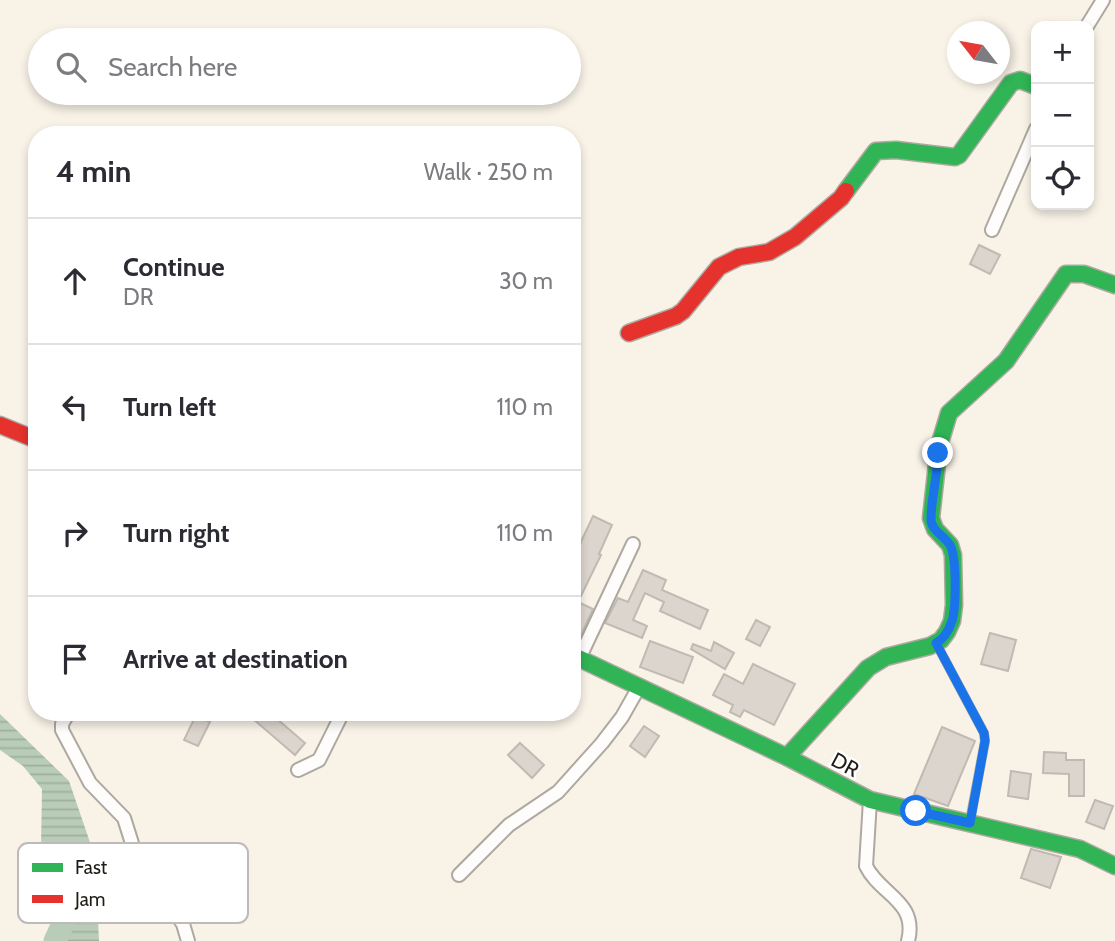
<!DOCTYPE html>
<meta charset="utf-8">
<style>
:root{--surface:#fff;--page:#f7f7f7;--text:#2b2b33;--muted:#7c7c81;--line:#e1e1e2}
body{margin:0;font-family:Cabin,sans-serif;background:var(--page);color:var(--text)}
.controls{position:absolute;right:21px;top:21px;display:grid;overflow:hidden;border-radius:14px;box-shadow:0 4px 10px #0003}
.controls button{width:63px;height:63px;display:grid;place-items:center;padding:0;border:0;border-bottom:2px solid var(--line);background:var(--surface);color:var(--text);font:35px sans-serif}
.compass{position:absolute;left:947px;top:21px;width:63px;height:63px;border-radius:50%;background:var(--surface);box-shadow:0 4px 10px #0003;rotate:301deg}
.stop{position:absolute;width:21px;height:21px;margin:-16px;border:5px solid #1a73e8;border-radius:50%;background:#fff}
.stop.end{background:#1a73e8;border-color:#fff;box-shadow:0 2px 7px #0008}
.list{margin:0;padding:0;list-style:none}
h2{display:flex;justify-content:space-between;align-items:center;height:91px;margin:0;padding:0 28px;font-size:30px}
h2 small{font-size:23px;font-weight:400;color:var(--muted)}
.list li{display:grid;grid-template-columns:46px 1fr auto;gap:21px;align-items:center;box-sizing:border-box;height:126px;padding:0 28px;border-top:2px solid var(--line)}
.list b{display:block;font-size:26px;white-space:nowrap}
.list p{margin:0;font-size:23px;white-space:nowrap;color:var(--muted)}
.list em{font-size:23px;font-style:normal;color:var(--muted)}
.icon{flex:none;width:38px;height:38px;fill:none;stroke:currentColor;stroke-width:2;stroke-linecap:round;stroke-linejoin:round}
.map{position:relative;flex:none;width:1115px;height:941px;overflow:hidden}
.search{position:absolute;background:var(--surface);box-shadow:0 4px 10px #0003;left:28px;top:28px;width:553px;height:77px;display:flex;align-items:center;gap:18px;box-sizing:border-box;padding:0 24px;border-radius:38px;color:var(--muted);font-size:26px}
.panel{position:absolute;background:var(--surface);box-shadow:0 4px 10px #0003;left:28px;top:126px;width:553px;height:595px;border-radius:28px}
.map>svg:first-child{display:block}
.water{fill:url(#water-rules)}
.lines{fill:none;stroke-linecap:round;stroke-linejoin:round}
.river{stroke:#b9ccb7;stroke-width:23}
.building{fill:#dcd5ce;stroke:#c0bab3;stroke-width:2}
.lane-casing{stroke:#ada9a1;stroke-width:10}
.street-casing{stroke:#ada9a1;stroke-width:16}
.fast-casing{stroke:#ada9a1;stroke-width:19}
.jam-casing{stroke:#ada9a1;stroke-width:19}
.lane{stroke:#fefdfb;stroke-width:6}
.street{stroke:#fefdfb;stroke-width:12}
.fast{stroke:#30b455;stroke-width:16}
.jam{stroke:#e5322d;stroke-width:16}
.route{stroke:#1a73e8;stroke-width:9}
.labels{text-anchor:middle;stroke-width:5;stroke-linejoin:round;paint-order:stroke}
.street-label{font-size:21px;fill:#1f1c15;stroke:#fff}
.key{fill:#fff;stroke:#bcbbb9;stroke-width:2}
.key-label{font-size:19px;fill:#1f1c15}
</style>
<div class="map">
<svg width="1115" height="941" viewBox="0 0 1115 941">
<defs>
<pattern id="water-rules" width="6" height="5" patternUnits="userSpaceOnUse" patternTransform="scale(1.75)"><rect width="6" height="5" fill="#b9ccb7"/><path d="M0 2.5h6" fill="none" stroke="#9faf9c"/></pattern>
</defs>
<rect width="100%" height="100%" fill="#f8f2e7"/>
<polygon class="water" points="0,714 69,781 95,857 99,941 61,941 54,917 41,847 42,789 23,766 0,750"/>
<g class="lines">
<polyline class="river" points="55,941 68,913 67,904"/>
</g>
<g class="building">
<polygon points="979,245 1000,255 990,274 970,264"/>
<polygon points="593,516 612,525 599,554 601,555 578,602 593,609 577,644 572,641 572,561"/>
<polygon points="643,570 666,580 662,590 708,610 700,629 660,611 664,602 645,593 633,620 647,626 642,638 605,623 618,598 628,602"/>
<polygon points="756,620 770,627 760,646 746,639"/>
<polygon points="990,633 1016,640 1008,671 981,664"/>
<polygon points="650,641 693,657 683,683 640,667"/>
<polygon points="714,642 734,653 725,669 691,649 693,644 711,651"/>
<polygon points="753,664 795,684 774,725 744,710 740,717 730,712 733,705 713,695 724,674 743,684"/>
<polygon points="245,712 269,712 305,743 295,755"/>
<polygon points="196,715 210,722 198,746 184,740"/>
<polygon points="644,726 659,736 645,757 630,746"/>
<polygon points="942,727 975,741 948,806 914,794"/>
<polygon points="520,743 544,765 532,778 508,755"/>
<polygon points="1044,752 1066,753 1066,760 1084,760 1084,796 1069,796 1069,774 1043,773"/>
<polygon points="1011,771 1031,774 1028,799 1008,796"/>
<polygon points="1095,800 1113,806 1104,829 1086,822"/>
<polygon points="1031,849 1061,857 1050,888 1021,878"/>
</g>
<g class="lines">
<defs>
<polyline id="lane" points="937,645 984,733 985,741 970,821"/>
<g id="street">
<polyline points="1087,26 1103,0"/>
<polyline points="992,230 1036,129"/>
<polyline points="579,659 633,544"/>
<polyline points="69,712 62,724 62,730 90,783 124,818 136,856 183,924 188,941"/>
<polyline points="298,770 319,760 343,712"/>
<path d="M870 800 866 866C880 895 918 901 908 941"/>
<polyline points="459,875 509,825 558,792 602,743 622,717 639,687"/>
</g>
<g id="fast">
<polyline points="846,191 876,151 896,150 955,157 959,155 1011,83 1020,80 1036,86"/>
<polyline points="572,655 787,757 870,800 1080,849 1115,866"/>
<polyline points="787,757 868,668 886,657 930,646 941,640 947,632 952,621 954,605 953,555 950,545 935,529 931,518 939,446 949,413 1006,361 1066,274 1084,274 1115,285"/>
</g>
<g id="jam">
<polyline points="629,333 676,316 683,311 719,267 739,257 769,252 795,237 841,198 846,191"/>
<polyline points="0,425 37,440"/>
</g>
</defs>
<use href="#lane" class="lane-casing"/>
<use href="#street" class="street-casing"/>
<use href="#fast" class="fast-casing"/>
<use href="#jam" class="jam-casing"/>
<use href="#lane" class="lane"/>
<use href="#street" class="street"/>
<use href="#fast" class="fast"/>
<use href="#jam" class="jam"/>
</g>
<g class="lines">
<path class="route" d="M916 811 970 823 985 741 984 733 936 643C944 639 949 630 952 621 956 608 957 557 950 545 944 535 931 531 931 519 931 498 938 475 938 453"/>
</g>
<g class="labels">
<g class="street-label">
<text transform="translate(845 765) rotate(28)" y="7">DR</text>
</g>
</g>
<rect x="18" y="843" width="230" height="80" rx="10" class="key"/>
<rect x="32" y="863" width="31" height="9" fill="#30b455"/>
<rect x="32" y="895" width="31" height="8" fill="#e5322d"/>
<g class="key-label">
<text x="75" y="874">Fast</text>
<text x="75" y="906">Jam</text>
</g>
</svg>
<div class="controls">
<button>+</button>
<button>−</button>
<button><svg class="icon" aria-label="locate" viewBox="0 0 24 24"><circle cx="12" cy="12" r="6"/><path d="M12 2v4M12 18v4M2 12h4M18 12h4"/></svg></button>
</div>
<svg class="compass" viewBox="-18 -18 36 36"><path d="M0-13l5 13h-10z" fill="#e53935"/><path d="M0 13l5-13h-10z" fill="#7c7c81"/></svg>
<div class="stop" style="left:916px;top:811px"></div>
<div class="stop end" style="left:938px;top:453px"></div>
<div class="search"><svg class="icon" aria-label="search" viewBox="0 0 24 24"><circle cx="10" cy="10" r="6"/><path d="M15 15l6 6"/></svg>Search here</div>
<section class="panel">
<h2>4 min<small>Walk · 250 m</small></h2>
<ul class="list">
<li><svg class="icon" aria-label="ahead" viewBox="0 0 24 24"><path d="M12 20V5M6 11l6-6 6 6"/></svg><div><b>Continue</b><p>DR</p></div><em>30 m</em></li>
<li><svg class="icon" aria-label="left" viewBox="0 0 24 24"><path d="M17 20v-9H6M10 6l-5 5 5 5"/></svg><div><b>Turn left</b></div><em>110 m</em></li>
<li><svg class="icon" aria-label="right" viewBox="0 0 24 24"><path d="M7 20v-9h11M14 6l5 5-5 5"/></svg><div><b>Turn right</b></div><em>110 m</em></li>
<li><svg class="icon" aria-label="arrive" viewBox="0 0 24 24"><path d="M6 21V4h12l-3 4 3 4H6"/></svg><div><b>Arrive at destination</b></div></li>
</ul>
</section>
</div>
